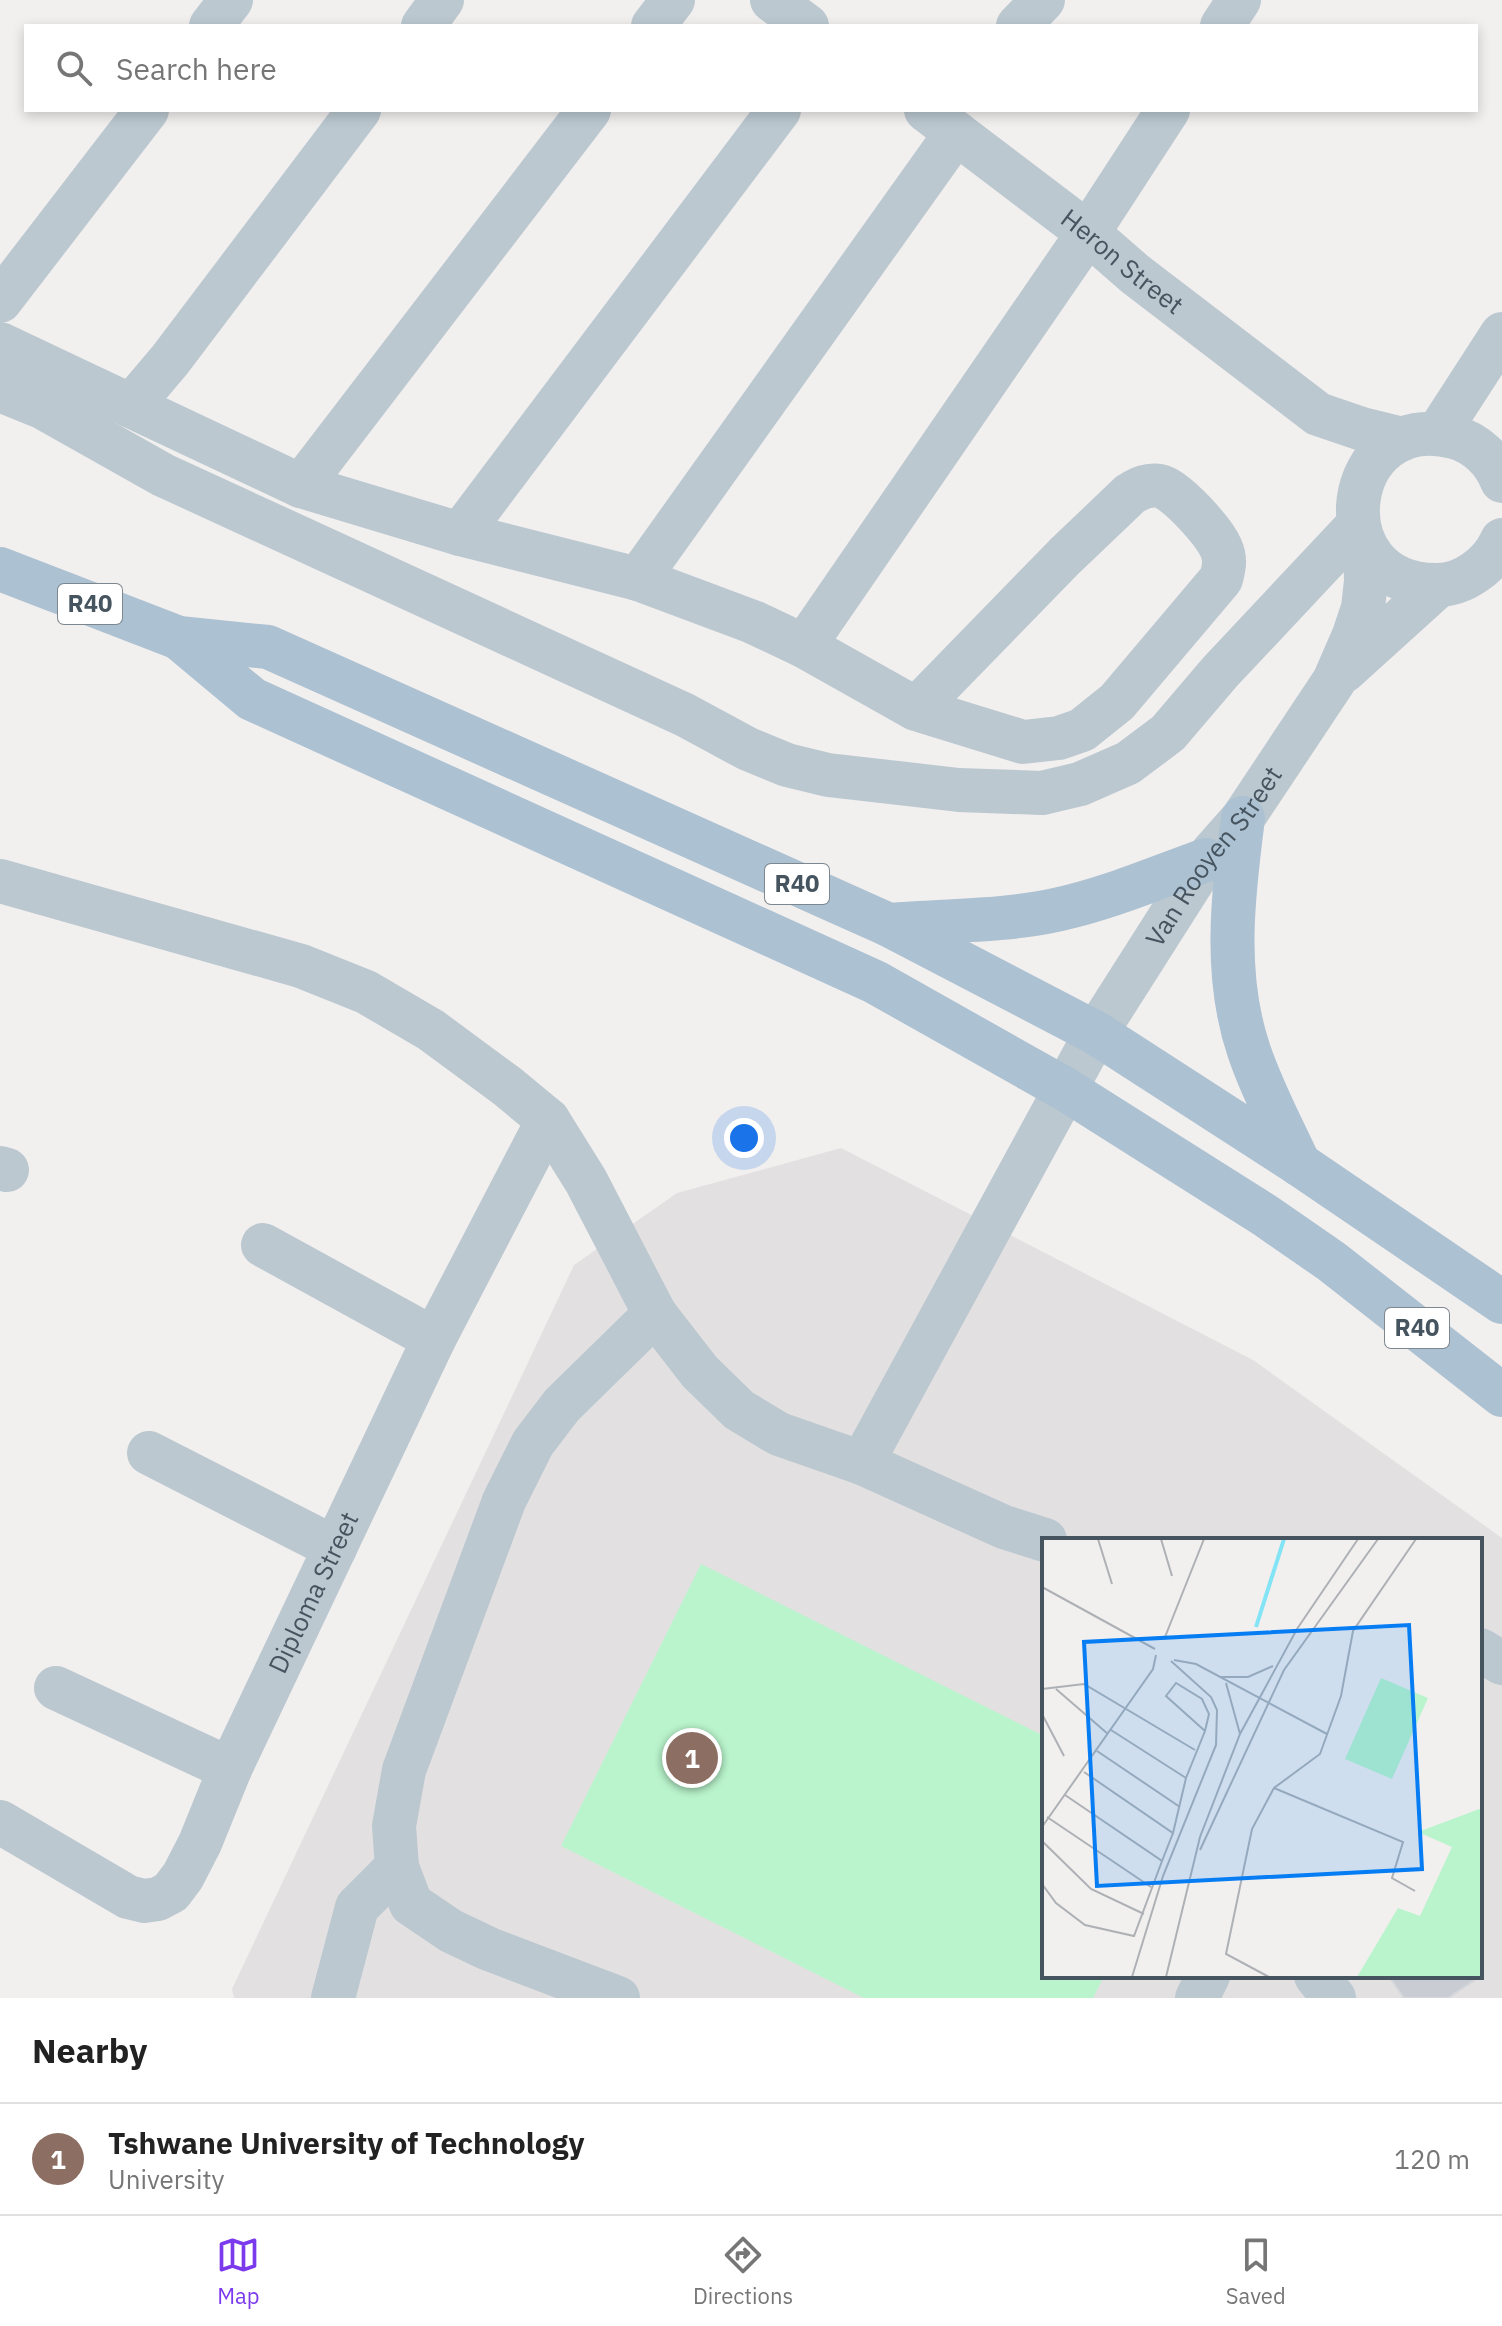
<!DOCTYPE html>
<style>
:root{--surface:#fff;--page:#f6f6f6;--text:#222;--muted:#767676;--line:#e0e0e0;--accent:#7c3aed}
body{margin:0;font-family:"IBM Plex Sans",sans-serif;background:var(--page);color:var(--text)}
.you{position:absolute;left:744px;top:1138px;width:28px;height:28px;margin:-20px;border:6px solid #fff;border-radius:50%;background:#1a73e8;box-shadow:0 0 0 12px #1a73e833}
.badge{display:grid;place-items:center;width:52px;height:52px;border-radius:50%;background:var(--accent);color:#fff;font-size:26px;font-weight:700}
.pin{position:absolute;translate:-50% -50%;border:4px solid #fff;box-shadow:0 2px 8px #0006}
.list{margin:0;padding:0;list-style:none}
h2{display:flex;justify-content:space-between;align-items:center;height:104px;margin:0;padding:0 32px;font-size:34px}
h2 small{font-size:26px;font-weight:400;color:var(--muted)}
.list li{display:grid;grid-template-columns:52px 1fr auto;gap:24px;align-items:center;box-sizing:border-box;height:112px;padding:0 32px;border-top:2px solid var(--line)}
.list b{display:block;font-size:30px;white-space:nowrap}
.list p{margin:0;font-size:26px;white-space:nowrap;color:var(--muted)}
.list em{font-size:26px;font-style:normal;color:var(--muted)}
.icon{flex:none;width:44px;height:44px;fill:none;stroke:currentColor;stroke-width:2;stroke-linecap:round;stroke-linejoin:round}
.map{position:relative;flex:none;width:1502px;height:1998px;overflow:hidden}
.search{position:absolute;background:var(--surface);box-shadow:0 4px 12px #0003;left:24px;right:24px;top:24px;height:88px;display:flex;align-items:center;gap:20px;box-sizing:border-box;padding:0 28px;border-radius:0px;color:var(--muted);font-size:30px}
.sheet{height:216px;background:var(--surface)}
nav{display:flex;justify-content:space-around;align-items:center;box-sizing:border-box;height:112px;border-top:2px solid var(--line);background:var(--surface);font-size:22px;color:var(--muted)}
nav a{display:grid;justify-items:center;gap:4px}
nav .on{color:var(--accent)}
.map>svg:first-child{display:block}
.education{fill:#e3e0e1;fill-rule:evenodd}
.green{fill:#b9f4cc}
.building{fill:#c9ccd2;stroke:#d3d6db;stroke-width:2}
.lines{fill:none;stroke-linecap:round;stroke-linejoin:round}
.minor{stroke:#bbc8d0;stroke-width:44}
.major{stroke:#acc1d1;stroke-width:44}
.labels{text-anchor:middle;stroke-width:7;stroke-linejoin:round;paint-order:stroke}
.shield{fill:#fff;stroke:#7d878f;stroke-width:2}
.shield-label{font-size:24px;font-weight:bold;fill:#45545f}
.street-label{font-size:26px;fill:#45545f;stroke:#fff}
.inset-river{fill:none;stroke:#82e4f5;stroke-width:4}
.inset-road{fill:none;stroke:#adb1b5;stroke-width:2}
.view{fill:#077df4;fill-opacity:0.15;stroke:#077df4;stroke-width:4}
.inset-edge{fill:none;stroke:#45545f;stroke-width:4}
</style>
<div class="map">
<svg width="1502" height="1998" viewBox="0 0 1502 1998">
<rect width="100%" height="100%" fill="#f2efef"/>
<path class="education" d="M841 1148 1253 1360 1502 1538V1998H234L232 1989 574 1265 677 1193ZM1044 1540H1480V1976H1044Z"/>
<polygon class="green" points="701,1564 1044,1736 1044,1976 1104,1976 1093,1998 864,1998 561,1846"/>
<polygon class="building" points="1389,1976 1478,1976 1479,1977 1448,1998 1404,1998"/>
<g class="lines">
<g class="minor">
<polyline points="772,0 807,26"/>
<polyline points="211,26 231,0"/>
<polyline points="423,26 442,0"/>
<polyline points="653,26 673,0"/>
<polyline points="1018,26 1043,0"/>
<polyline points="1222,26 1239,0"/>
<path d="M589 110 301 486 460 534 638 579 753 622 804 646 916 709 1023 742 1059 738 1082 730 1117 702 1221 579C1224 568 1226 559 1221 548 1214 532 1176 489 1160 486 1148 484 1140 488 1130 494L1065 556 916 709"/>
<path id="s1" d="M926 110 1088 233 1135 274 1318 414 1362 429 1403 439"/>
<polyline points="0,301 147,110"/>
<polyline points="0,344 131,406 170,360 359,110"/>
<polyline points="0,390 44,408 163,475 685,715 748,749 787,765 828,775 959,790 1042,793 1080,784 1128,763 1168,733 1220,672 1358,525"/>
<polyline points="131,406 301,486"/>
<polyline points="1438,433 1502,334"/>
<path d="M1502 481C1494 460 1476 443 1454 437 1341 408 1319 584 1435 585 1463 586 1491 565 1502 540"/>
<polyline points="460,534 779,110"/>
<polyline points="638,579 956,133"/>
<polyline points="804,646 1088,233 1168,110"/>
<polyline points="1344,671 1439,585"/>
<polyline points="0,881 301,966 366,992 431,1030 507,1086 548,1120 586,1181 655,1314 700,1372 739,1410 779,1434 862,1463 1004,1527 1045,1540"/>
<polyline points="0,1168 7,1170"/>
<polyline points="263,1245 434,1339"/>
<polyline points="149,1453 335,1548"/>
<path id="s2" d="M862 1463 1096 1033 1206 860 1243 818 1334 681 1354 635 1363 608 1366 581 1365 545"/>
<polyline points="1480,1650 1502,1663"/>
<polyline points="56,1688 230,1769"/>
<path id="s3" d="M0 1822 128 1897 144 1901 158 1899 171 1892 183 1876 200 1843 230 1769 434 1339 548 1120"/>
<polyline points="1316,1976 1334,1998"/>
<polyline points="333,1998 357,1907 397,1867"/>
<polyline points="618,1998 489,1949 451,1931 411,1904 397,1867 394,1826 404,1770 504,1501 533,1443 562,1405 655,1314"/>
<polyline points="1197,1998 1208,1976"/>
</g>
<g class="major">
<polyline points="0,569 179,638 268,647 889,925 1096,1033 1299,1164 1502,1302"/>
<polyline points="179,638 252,699 875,982 1065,1089 1266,1216 1331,1261 1502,1395"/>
<path d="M1243 818C1233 895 1223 975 1249 1051 1262 1090 1282 1127 1299 1164"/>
<path d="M889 925C946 920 1004 922 1060 909 1110 898 1158 877 1206 860"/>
</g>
</g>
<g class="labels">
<g class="shield">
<rect x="58" y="584" width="64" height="40" rx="6"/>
<rect x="765" y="864" width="64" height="40" rx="6"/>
<rect x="1385" y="1308" width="64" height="40" rx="6"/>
</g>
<g class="shield-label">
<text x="90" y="612">R40</text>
<text x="797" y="892">R40</text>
<text x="1417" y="1336">R40</text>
</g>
<g class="street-label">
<text dy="9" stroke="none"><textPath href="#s1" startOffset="248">Heron Street</textPath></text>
<text dy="9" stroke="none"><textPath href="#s2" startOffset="702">Van Rooyen Street</textPath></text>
<text dy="9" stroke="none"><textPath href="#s3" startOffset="526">Diploma Street</textPath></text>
</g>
</g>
<g transform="translate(1042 1538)">
<rect width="440" height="440" fill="#f2efef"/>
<path d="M339 140 386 160 350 241 303 221ZM440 270V439H315L356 370 378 378 410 309 376 294Z" fill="#b9f4cc"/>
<path class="inset-river" d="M214 89 242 1"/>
<path class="inset-road" d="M56 1 70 46M119 1 130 38M0 49 113 111M123 99 162 1M132 122 154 126 285 196M177 139H206L231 128M184 145 198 196M0 151 42 146 153 212M14 151 66 196M0 176 22 218M69 192 144 240M55 213 138 269M42 234 131 295 144 240 163 193 167 176 160 161 134 145 124 158 163 193M232 250 361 304 350 340 373 353M5 279 109 349M0 289 111 131 114 117M0 303 49 351 102 376M158 312 242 132 336 1M120 323 131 295M0 346 14 365 43 387 92 398 120 323 23 257M90 439 121 338 174 207 175 172 169 159 129 123M124 439 158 299 198 196 255 91 316 1M227 439 184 416 210 291 232 250 278 216 299 158 311 93 374 1"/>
<path class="view" d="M367 87 380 331 55 348 42 104Z"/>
<rect width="440" height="440" class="inset-edge"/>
</g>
</svg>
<div class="you"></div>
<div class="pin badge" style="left:692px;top:1758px;background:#8d6e63">1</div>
<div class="search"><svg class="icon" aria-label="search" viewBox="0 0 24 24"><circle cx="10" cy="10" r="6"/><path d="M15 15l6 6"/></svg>Search here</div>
</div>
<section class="sheet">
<h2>Nearby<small></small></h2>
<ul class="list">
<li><span class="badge" style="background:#8d6e63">1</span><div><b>Tshwane University of Technology</b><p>University</p></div><em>120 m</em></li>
</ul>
</section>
<nav>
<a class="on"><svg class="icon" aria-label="map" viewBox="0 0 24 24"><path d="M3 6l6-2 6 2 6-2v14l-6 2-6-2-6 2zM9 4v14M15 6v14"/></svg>Map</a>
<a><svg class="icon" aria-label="directions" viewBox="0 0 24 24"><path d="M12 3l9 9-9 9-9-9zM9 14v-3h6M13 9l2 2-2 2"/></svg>Directions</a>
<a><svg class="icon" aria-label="saved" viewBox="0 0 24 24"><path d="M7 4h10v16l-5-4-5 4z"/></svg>Saved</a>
</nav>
